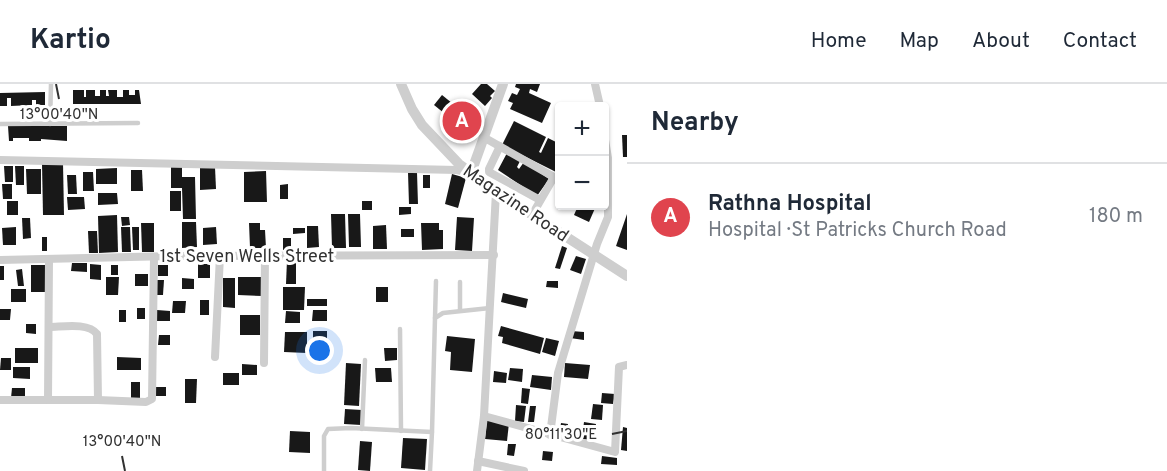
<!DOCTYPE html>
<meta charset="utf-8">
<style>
:root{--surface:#fff;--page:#f2f2f3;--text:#1f2937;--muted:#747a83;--line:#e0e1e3;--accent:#da4057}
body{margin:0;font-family:Overpass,sans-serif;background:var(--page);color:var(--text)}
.controls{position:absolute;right:18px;top:18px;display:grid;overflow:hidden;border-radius:6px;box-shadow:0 2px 4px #0004}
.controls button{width:54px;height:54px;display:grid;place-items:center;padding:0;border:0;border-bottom:2px solid var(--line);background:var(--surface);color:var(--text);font:30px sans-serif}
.you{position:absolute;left:320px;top:267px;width:21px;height:21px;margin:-15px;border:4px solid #fff;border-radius:50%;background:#1a73e8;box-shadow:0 0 0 9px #1a73e833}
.badge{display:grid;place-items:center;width:39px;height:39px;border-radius:50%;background:var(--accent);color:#fff;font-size:20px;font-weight:700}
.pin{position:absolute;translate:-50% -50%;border:3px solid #fff;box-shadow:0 2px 6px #0006}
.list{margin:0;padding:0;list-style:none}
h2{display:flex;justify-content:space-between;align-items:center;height:78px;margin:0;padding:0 24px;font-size:26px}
h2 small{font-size:20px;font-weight:400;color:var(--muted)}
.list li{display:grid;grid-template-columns:39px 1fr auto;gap:18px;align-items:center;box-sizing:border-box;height:108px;padding:0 24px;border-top:2px solid var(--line)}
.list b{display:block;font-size:22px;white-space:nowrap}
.list p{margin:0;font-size:20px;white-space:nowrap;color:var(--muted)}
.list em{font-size:20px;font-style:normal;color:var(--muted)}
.map{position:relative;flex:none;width:627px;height:387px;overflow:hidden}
header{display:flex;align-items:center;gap:36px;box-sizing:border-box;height:84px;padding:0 30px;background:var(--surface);border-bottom:2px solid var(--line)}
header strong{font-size:28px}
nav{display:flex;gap:33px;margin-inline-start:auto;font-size:21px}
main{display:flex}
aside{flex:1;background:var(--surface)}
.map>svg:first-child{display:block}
.building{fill:#181818}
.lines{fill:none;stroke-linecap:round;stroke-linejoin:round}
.service{stroke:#cecece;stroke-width:4.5}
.minor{stroke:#cecece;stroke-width:8}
.tertiary{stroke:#cecece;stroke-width:10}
.ticks{fill:none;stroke:#313131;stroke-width:2}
.labels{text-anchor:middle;stroke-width:6;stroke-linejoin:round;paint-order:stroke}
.street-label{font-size:18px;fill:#313131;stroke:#fff}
.ticks-label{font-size:15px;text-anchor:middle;fill:#313131;stroke:#fff;stroke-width:6;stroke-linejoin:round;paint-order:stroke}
</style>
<header>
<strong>Kartio</strong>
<nav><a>Home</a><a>Map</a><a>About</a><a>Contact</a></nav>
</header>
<main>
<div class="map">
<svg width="627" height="387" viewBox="0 0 627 387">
<rect width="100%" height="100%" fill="#fff"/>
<g class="building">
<polygon points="481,0 487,0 495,7 490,12 492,14 485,22 472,10"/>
<polygon points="516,0 540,0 537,8 530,5 529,9 551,19 542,39 510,25 513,19 508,17 512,9 517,11 520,5 515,3"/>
<polygon points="73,6 84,6 84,13 86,13 86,6 95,6 95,12 100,12 100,6 106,6 106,12 109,12 108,6 117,6 117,13 123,13 123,6 129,6 129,11 135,11 135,6 139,6 141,20 73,20"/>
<polygon points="45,8 45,21 36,21 36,16 32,16 32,21 11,22 11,14 7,14 7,22 0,22 0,9"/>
<polygon points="442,11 473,36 465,46 434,21"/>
<polygon points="514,37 546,53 539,68 541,69 548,54 560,60 560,90 502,61"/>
<polygon points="8,42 67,42 67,57 41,55 41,57 29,57 29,54 13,54 13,57 9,57"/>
<polygon points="622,51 627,51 627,73 623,73"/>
<polygon points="507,69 520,77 517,83 519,85 524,78 549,95 537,112 498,86"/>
<polygon points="63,79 64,131 43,131 42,80"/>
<polygon points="4,82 13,82 13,98 5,98"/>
<polygon points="15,82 24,82 24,101 16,101"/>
<polygon points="171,83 182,83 182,93 195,93 196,135 183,135 182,104 171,104"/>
<polygon points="200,83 215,83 216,105 200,106"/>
<polygon points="117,84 117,100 96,100 96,85"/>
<polygon points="26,85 41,85 41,110 27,110"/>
<polygon points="131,86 142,86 143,107 131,107"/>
<polygon points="266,87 267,118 244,118 244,88"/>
<polygon points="83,88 93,88 94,107 83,107"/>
<polygon points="408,89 417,89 418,120 409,120"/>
<polygon points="452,90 466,94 458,124 445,120"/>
<polygon points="67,91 76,91 77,110 68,110"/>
<rect x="423" y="91" width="7" height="13"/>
<polygon points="2,100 12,100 12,115 3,115"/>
<polygon points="288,100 288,115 280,115 280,101"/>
<rect x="170" y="107" width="11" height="20"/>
<polygon points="98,109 117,109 118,120 98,121"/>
<polygon points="67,113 84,113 85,125 68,126"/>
<rect x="7" y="117" width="11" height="14"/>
<rect x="362" y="117" width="10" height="9"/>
<polygon points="578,122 596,122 589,138 574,131"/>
<polygon points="399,123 411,123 411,130 399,131"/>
<polygon points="331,130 345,130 346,164 332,164"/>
<polygon points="348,130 360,130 361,163 349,163"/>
<polygon points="627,130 627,166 616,162"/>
<polygon points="117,131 118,168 99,169 98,132"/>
<polygon points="121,133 129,133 130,141 122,142"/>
<polygon points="457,133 474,134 472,167 455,166"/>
<polygon points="22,134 30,134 31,154 23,155"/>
<polygon points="182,138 196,138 197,163 182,164"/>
<polygon points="141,139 154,139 154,168 142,168"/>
<polygon points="249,139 260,139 260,146 265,146 266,164 250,164"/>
<polygon points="421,139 439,139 439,146 443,146 443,165 422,166"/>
<polygon points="386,141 387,165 373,165 373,142"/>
<polygon points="307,142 318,142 319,163 307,164"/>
<polygon points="16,143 16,161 3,161 2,144"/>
<polygon points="121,143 130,143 131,168 122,168"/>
<polygon points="132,143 139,143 139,166 133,166"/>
<polygon points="216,143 217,160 203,161 203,144"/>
<polygon points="293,144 305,144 305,149 293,150"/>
<rect x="401" y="145" width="13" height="8"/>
<polygon points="88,147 97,147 98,169 89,169"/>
<rect x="42" y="153" width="5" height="14"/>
<polygon points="283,154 291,154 291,165 283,166"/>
<polygon points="562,162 567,164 560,185 555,184"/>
<polygon points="576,172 586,175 581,190 570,186"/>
<polygon points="287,176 296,176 296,200 286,200"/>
<polygon points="72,179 87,179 87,188 71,187"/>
<polygon points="90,180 101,181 101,196 90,195"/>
<rect x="198" y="180" width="12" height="14"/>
<rect x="31" y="181" width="17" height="27"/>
<rect x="111" y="181" width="7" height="10"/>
<rect x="158" y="181" width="10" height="11"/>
<rect x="0" y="182" width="4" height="14"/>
<polygon points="22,185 24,202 18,202 16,186"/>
<rect x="135" y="190" width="13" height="12"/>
<polygon points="106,193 119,193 118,211 106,211"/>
<polygon points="238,193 262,193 262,212 238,211"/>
<polygon points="182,194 194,195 194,205 182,205"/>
<polygon points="223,194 235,194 235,224 223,223"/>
<polygon points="156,196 164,196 163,211 156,211"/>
<polygon points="547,197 558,197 558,204 546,203"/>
<polygon points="283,203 305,203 304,226 283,226"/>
<rect x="376" y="203" width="12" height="15"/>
<rect x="11" y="205" width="15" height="13"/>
<polygon points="503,209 528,215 526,224 501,218"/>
<rect x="307" y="215" width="20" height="7"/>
<rect x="200" y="216" width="9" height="15"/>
<polygon points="173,217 186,217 185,229 172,229"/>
<rect x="137" y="224" width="8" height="11"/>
<polygon points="0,225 11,225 10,236 0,236"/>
<rect x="119" y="226" width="7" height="12"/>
<polygon points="157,226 170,227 170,237 157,237"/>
<polygon points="313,226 327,226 327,237 312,237"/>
<polygon points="286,227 300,228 300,239 285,239"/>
<rect x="240" y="231" width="20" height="20"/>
<polygon points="26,240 36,240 36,250 26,249"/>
<polygon points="501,242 544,254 540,270 502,259 503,253 498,252"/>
<rect x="313" y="247" width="14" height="19"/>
<polygon points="571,247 584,248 584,256 570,254"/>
<polygon points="285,248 307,248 307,269 284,268"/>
<polygon points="159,251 170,251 170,261 158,261"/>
<polygon points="447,252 475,255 472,288 450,286 451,268 445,267"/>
<polygon points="546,254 559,257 555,272 542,268"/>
<rect x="15" y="264" width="23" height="15"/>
<polygon points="384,264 397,264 397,276 385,277"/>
<polygon points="117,273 141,274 141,286 117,286"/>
<polygon points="1,274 11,274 11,286 0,286"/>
<polygon points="346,279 361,280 359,322 344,321"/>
<polygon points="565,279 590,281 588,295 564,293"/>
<polygon points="242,280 257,281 257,291 242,291"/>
<polygon points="13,283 30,283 30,295 13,294"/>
<polygon points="375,284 391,284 392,298 376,298"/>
<polygon points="510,284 523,285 522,298 508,296"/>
<polygon points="494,287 507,289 506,299 493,298"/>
<rect x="223" y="289" width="16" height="12"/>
<polygon points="532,291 552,293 551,306 530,303"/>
<polygon points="185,295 197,295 196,319 185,319"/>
<rect x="131" y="298" width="9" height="16"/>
<rect x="156" y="303" width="10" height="9"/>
<polygon points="12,304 25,304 25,314 11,314"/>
<polygon points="522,304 530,305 528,320 521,319"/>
<polygon points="602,309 615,310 613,320 601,319"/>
<polygon points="593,320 603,321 602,336 591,335"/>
<polygon points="516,321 526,322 524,338 515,337"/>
<polygon points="530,322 536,322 534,338 528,338"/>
<polygon points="345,325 362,326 361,341 344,340"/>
<polygon points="487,336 509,339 507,357 485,355"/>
<polygon points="584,338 596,340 594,356 582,355"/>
<polygon points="561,339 568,340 567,347 560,346"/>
<polygon points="623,343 627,344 627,367 621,366"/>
<polygon points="290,347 310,348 310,369 289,368"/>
<polygon points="403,354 427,355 425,386 401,384"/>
<polygon points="360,357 372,358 370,387 358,386"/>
<polygon points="508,360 516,360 514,372 507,371"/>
<polygon points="543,367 553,368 552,377 542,376"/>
<polygon points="602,372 617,374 617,381 601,380"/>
</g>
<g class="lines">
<g class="service">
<polyline points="0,40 138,39"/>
<polyline points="50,40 51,0"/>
<polyline points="460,226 460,198"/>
<polyline points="435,234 436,197"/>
<polyline points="400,245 401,347"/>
<polyline points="362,345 365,276"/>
<polyline points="324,387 324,352 328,345 351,344 432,348 435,234 443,229 490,224"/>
<polyline points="430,387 432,348"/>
</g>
<g class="minor">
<polyline points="595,0 600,22"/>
<polyline points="485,54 554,93 532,131"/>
<polyline points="500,62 489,85 489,88 540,116"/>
<polyline points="0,76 457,86 470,89"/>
<polyline points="0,176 173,172 494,171"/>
<path d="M49 243C62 243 88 238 97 250L98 316"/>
<polyline points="215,273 220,172"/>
<polyline points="264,279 265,172"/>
<polyline points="0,316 98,316 146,318 152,315 154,173"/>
<polyline points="48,316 49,175"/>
<polyline points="484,332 615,368 619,283 627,281"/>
<polyline points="550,351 558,289 597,160 608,133 608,74 604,50"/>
<polyline points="478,377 524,387"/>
<polyline points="477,387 484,332 496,108"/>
</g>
<g class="tertiary">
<polyline points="401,0 412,25 422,41 459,80 503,112 627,192"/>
<polyline points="471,89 503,0"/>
</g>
</g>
<path class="ticks" d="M56 0 59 15M612 350 627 347M122 372 125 387"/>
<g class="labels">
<g class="street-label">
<text transform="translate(516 119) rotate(34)" y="6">Magazine Road</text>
<text x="247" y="178">1st Seven Wells Street</text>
</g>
</g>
<g class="ticks-label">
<text x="59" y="35">13°00'40"N</text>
<text x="561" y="355">80°11'30"E</text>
<text x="122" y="362">13°00'40"N</text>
</g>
</svg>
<div class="controls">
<button>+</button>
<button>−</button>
</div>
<div class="you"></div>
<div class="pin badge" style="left:462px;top:37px;background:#e0444e">A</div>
</div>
<aside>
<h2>Nearby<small></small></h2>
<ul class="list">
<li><span class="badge" style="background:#e0444e">A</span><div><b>Rathna Hospital</b><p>Hospital · St Patricks Church Road</p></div><em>180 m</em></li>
</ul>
</aside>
</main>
